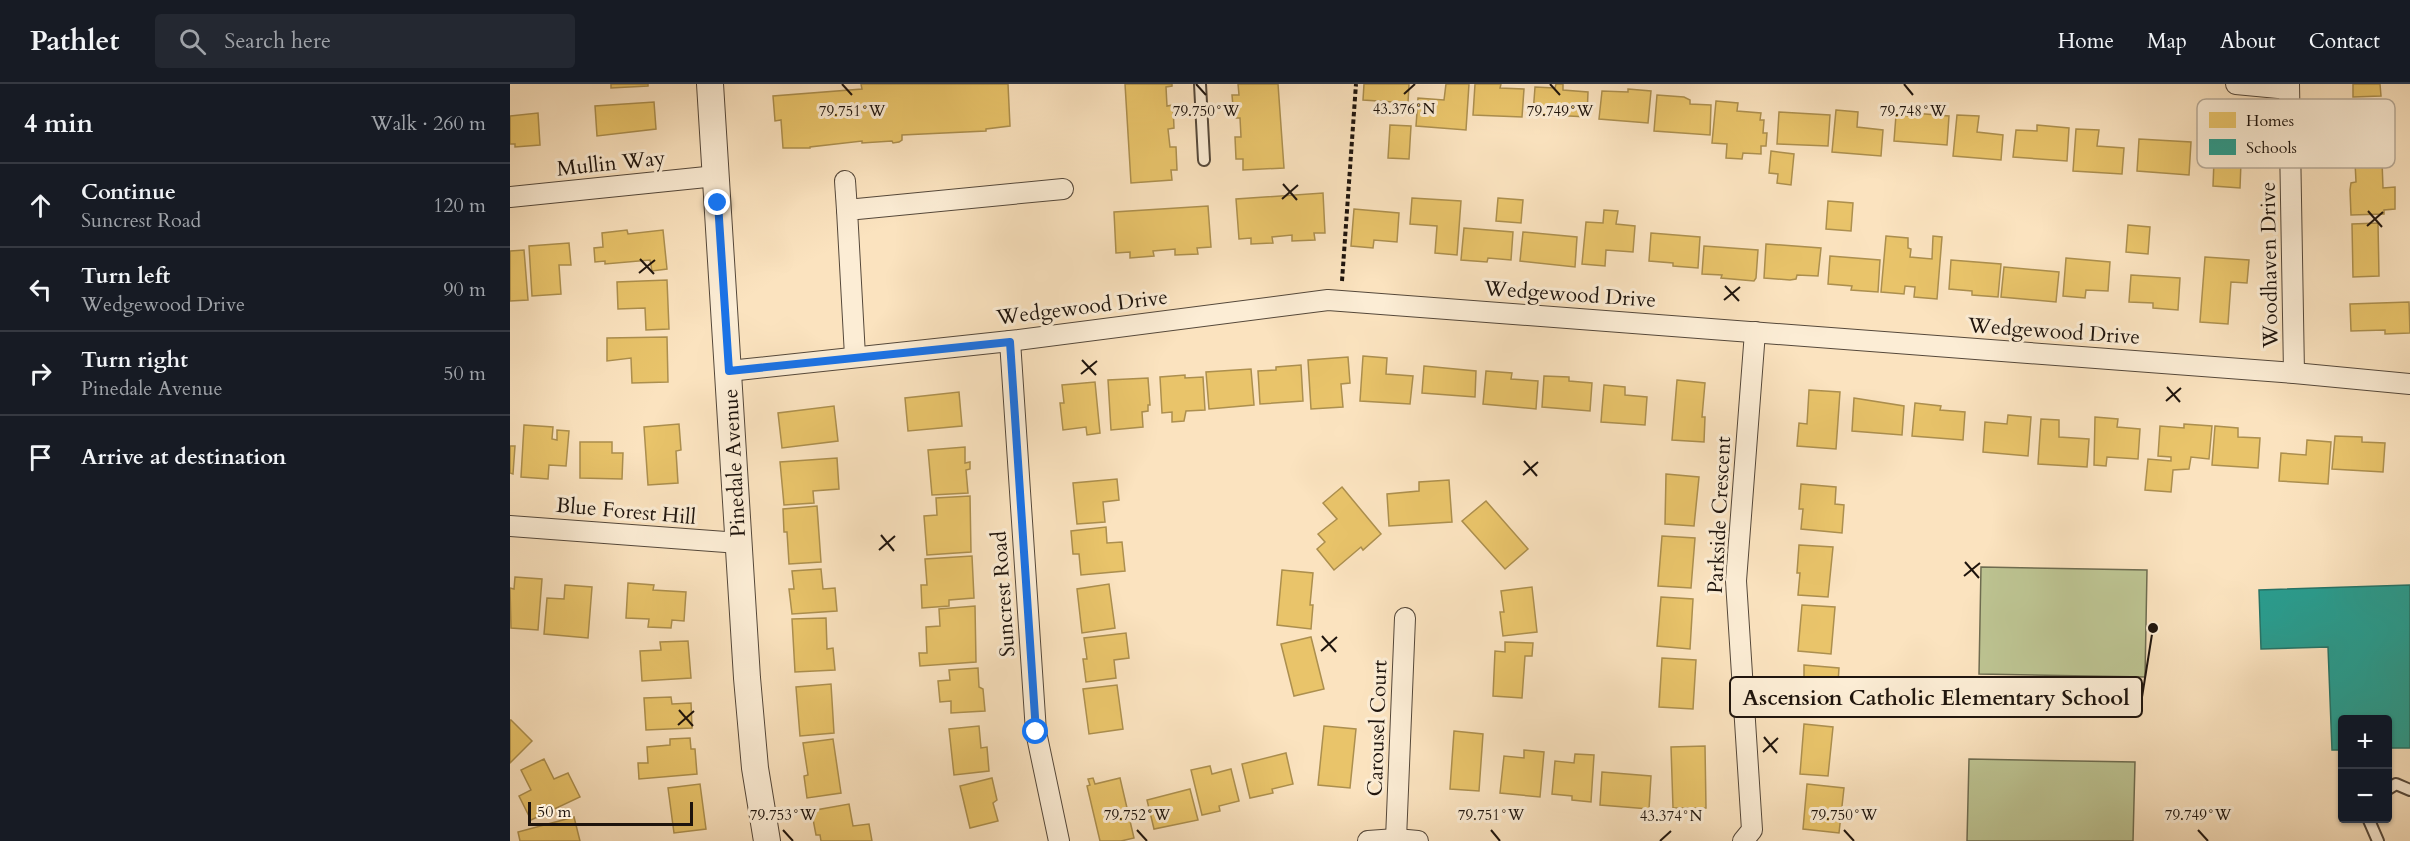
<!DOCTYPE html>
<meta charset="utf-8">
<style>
:root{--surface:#171b24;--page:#242831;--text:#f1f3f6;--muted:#9ea1a6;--line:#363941}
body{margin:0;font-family:Cardo,serif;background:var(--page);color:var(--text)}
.controls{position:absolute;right:18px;bottom:18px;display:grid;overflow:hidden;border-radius:6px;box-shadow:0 2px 4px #0004}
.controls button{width:54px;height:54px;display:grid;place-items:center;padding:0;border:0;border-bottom:2px solid var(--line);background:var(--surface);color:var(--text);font:30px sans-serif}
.scale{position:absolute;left:18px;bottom:15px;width:165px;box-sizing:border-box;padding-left:6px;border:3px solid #1e140d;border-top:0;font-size:16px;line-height:21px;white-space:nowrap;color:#1e140d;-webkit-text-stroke:4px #fcedd5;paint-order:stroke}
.stop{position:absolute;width:18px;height:18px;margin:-14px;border:4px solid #1a73e8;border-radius:50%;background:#fff}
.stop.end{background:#1a73e8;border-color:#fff;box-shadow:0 2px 6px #0008}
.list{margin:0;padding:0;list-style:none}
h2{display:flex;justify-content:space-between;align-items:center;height:78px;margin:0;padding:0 24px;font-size:26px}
h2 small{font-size:20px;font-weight:400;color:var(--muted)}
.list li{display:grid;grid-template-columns:39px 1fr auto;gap:18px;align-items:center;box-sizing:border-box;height:84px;padding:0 24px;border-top:2px solid var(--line)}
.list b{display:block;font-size:22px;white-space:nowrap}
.list p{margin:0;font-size:20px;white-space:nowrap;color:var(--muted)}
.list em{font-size:20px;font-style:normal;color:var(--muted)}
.icon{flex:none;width:33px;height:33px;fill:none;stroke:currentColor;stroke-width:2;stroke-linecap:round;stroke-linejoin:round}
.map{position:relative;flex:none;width:1900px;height:757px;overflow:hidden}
header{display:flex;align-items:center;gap:36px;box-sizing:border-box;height:84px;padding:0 30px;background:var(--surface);border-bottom:2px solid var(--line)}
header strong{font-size:28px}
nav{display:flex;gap:33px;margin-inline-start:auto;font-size:21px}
.search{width:420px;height:54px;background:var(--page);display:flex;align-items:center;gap:15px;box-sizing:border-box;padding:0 21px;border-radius:6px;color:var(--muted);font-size:22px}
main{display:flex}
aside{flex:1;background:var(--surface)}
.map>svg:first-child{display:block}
.green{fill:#bdc492;stroke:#6e6c50;stroke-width:1.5}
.homes{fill:#e9c46a;stroke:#ac8f4e;stroke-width:1.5}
.schools{fill:#2a9d8f;stroke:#267468;stroke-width:1.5}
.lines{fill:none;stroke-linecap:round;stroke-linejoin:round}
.service-casing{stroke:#55483a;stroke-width:14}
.minor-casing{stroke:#55483a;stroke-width:22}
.tertiary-casing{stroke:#55483a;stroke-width:28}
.path{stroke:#1e140d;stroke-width:4;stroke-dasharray:4.5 3;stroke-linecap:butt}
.service{stroke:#fcedd5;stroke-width:10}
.minor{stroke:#fcedd5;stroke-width:20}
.tertiary{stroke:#fcedd5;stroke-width:26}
.route{stroke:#1a73e8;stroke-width:8}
.ticks{fill:none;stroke:#1e140d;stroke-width:2}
.labels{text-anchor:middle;stroke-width:6;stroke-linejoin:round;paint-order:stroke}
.street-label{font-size:21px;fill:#1e140d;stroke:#fcedd5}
.key{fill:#fcedd5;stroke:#b9ac99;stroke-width:1.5}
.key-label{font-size:16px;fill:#1e140d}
.ticks-label{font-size:15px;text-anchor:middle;fill:#1e140d;stroke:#fcedd5;stroke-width:6;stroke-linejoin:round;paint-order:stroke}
.leader{fill:none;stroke:#1e140d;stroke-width:2}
.callout-dot{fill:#1e140d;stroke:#fcedd5;stroke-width:2}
.callout{fill:#fcedd5;stroke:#1e140d;stroke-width:2}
.callout-label{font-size:22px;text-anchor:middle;font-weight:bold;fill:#1e140d}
</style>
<header>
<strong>Pathlet</strong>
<div class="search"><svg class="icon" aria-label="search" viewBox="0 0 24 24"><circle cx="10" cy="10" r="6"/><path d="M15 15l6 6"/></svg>Search here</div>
<nav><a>Home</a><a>Map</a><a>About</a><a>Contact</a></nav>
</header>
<main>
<aside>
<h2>4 min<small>Walk · 260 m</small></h2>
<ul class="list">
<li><svg class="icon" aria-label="ahead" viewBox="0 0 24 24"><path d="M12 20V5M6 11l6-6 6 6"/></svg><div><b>Continue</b><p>Suncrest Road</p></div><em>120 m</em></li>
<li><svg class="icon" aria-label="left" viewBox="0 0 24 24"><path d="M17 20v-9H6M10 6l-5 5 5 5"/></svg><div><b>Turn left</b><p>Wedgewood Drive</p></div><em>90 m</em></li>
<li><svg class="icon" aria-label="right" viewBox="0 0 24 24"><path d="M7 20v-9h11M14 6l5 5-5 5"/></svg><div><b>Turn right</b><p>Pinedale Avenue</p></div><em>50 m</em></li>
<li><svg class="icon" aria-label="arrive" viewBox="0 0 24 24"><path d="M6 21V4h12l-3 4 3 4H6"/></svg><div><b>Arrive at destination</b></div></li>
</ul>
</aside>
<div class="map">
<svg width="1900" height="757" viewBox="0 0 1900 757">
<rect width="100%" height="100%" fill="#fbe3bf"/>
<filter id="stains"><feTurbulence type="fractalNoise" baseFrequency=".00333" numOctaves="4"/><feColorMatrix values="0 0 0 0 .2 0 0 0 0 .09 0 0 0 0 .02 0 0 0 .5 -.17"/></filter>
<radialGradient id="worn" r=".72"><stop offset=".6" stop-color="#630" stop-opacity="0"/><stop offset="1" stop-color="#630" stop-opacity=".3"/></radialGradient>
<g class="green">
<polygon points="1471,483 1637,486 1635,593 1469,590"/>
<polygon points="1459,675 1625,678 1623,757 1457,757"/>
</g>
<g class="homes">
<polygon points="101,0 138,0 138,2 101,4"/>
<polygon points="351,0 498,0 500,42 476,45 476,47 392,51 392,56 389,58 383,59 382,57 352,59 352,57 300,63 300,64 273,64 271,36 265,37 263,12 352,5"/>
<polygon points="615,0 662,0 662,2 656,3 657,22 663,21 664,44 658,45 660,63 666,63 667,86 661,86 662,96 621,99"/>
<polygon points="728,0 768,0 774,84 733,86 733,75 726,75 725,53 731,53 730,34 724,34 722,11 729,11"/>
<polygon points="854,0 899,0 898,19 853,16"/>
<polygon points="936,0 959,0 956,46 906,42 908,14 934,16"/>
<polygon points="965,0 991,0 990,4 1014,5 1012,33 963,31"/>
<polygon points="1046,0 1053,0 1053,6 1078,8 1077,33 1023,30 1025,3 1045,4"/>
<polygon points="1843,0 1870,0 1871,12 1843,13"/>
<polygon points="1118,5 1141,7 1138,39 1089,35 1092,7 1118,8"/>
<polygon points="1147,11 1174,13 1180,16 1180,20 1201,21 1200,51 1144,47"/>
<polygon points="1206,17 1228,19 1227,27 1251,29 1250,36 1254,36 1253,49 1257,49 1256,62 1251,62 1251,70 1233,69 1232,75 1216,74 1217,60 1202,59"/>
<polygon points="144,18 146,45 87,52 85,22"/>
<polygon points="1326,26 1348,28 1347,43 1373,46 1371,72 1322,68"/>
<polygon points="1269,28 1320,31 1318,62 1267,60"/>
<polygon points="28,29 30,61 5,63 5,60 0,60 0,32"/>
<polygon points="1403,29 1439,32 1437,61 1384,57 1386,31 1403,32"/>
<polygon points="1447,31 1469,32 1467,48 1493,51 1491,76 1443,72"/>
<polygon points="880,41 901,42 899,75 878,74"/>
<polygon points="1527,41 1559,44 1557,77 1503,73 1506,46 1527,47"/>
<polygon points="1566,45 1589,46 1587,62 1614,64 1612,90 1563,87"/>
<polygon points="1705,51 1732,52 1730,104 1703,102"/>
<polygon points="1629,55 1681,58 1679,91 1627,87"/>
<polygon points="1261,67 1284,70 1281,101 1267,99 1268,90 1259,89"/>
<polygon points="1872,77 1873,104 1885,103 1885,125 1874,126 1874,130 1841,131 1840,106 1841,99 1846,98 1845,78"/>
<polygon points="813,109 815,149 804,149 805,156 782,157 782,151 762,153 763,159 741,160 741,154 729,155 726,115"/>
<polygon points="902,114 951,117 947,171 925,169 927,142 900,140"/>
<polygon points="988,114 1013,116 1011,139 986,137"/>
<polygon points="1318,117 1343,119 1341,147 1316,145"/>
<polygon points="698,122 701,163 687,164 688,170 665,171 665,165 643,167 644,172 620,174 620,168 606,169 604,128"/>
<polygon points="844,125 889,129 887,158 864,156 863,164 841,162"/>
<polygon points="1094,126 1108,127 1106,140 1125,142 1123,168 1096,166 1095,182 1072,180 1076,138 1093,139"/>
<polygon points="1868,139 1869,192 1843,193 1842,140"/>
<polygon points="1618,141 1640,143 1638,170 1616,168"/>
<polygon points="954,144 1003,148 1001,176 978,174 977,178 951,176"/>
<polygon points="117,146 118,150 153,146 157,185 142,187 140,176 95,180 95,177 85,178 84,164 93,163 92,149"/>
<polygon points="1013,148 1067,153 1065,183 1010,177"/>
<polygon points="1141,149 1190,153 1188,184 1163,182 1163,179 1139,177"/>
<polygon points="1376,152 1398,154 1398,164 1401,165 1400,173 1422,175 1423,152 1432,153 1427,215 1404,213 1405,203 1395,202 1394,210 1371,208"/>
<polygon points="59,159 61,181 49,181 51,210 22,212 19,162"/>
<polygon points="1256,160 1311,164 1308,192 1287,191 1286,195 1280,196 1254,194"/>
<polygon points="1194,162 1248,166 1246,194 1244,197 1211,194 1212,191 1192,190"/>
<polygon points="14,166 18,216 0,217 0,167"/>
<polygon points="1320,172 1370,176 1368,208 1341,206 1342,202 1318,200"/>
<polygon points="1695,173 1739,176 1737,199 1721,198 1718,240 1690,238"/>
<polygon points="1556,174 1600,178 1598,207 1576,206 1575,214 1553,212"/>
<polygon points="1441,176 1491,180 1488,213 1462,211 1462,207 1439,205"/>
<polygon points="1494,183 1549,188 1546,218 1491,213"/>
<polygon points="1621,191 1670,194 1668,226 1643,224 1643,219 1619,218"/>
<polygon points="157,196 159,245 136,246 135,224 108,225 107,198"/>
<polygon points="1899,218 1900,249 1875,250 1875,246 1841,247 1840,220"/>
<polygon points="157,253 158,298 122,299 121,274 97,277 97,254"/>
<polygon points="853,272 877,274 876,290 903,292 900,320 850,317"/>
<polygon points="838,273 840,299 831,300 833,323 801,325 798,276"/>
<polygon points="791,281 793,317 750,320 748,287 766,286 766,283"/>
<polygon points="914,282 966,287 965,313 912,309"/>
<polygon points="741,285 744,321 699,325 696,288"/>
<polygon points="976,287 1002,289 1001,295 1028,297 1026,325 973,320"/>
<polygon points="675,291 675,294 693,293 695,326 676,327 674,337 662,338 662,328 652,329 650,293"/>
<polygon points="1034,292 1059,293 1059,297 1082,299 1080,327 1032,323"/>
<polygon points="638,294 640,321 638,321 638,327 632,328 633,343 601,346 598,296"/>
<polygon points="1167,296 1195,299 1192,333 1195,333 1194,358 1162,356"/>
<polygon points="585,298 590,349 577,351 576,343 553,346 550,319 554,319 552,301"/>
<polygon points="1094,301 1115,303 1115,311 1137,313 1135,341 1091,338"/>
<polygon points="1299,306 1330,308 1326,365 1287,362 1289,339 1297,340"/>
<polygon points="449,308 452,342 398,347 395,314"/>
<polygon points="1344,314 1394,322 1392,351 1342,347"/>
<polygon points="1405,319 1431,322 1430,326 1455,328 1453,356 1402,352"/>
<polygon points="324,322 328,357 272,364 268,329"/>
<polygon points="1498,331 1521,333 1518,372 1473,368 1475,338 1497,340"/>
<polygon points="1585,333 1608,335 1607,343 1630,345 1628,375 1597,373 1596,382 1584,381"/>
<polygon points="1531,335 1549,336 1549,353 1579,355 1577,383 1528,380"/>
<polygon points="169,340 171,366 166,367 168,399 138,401 134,343"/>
<polygon points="1674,340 1702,342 1699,375 1681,373 1679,385 1663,386 1661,408 1635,406 1638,375 1661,377 1661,373 1648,372 1650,342 1674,344"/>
<polygon points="14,341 43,343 42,355 47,356 47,346 59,347 56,382 39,381 38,395 11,393"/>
<polygon points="1705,342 1728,344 1728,353 1750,354 1748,384 1702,381"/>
<polygon points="1825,352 1852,353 1852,358 1875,359 1873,388 1822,385"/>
<polygon points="1797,356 1821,358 1818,400 1769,397 1771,369 1796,371"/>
<polygon points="70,358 102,358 102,369 113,369 112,395 70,394"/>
<polygon points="0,362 5,362 3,390 0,389"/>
<polygon points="455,363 455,379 460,378 460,385 456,386 458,409 422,411 418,366"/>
<polygon points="327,374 329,405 303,407 304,419 274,421 270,378"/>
<polygon points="1156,390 1189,393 1184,442 1155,440"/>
<polygon points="607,395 609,416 593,418 595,438 567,440 563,399"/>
<polygon points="939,396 942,438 879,442 877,410 909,407 909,398"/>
<polygon points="1291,400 1326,403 1325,420 1334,421 1332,449 1291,445 1293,425 1289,425"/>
<polygon points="832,403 871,450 853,466 851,463 824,486 807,465 815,458 808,450 827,435 813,419"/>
<polygon points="460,412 461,468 417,471 414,432 427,431 426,414"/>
<polygon points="976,417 1018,465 995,485 952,437"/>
<polygon points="307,422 311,478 279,480 277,448 274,448 273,425"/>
<polygon points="596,443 597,459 612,458 615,487 571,491 569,470 563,470 561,447"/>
<polygon points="1152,452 1185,454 1181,504 1148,502"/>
<polygon points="1289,461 1323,463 1318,513 1288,511 1290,489 1287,489"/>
<polygon points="462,472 464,514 439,516 439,522 412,524 411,501 417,501 415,475"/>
<polygon points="311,485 313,505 325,504 327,527 282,530 279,505 284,505 282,487"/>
<polygon points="772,486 803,489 800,521 803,521 801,545 767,541"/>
<polygon points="5,493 32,495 28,546 1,544 0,504 4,505"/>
<polygon points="118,499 144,501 143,506 176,508 174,537 162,536 161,544 138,543 139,535 116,534"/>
<polygon points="599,500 605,544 572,549 567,505"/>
<polygon points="55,501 82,503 78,554 34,550 37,514 54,515"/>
<polygon points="1022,503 1027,548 993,552 990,528 994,528 991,507"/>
<polygon points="1151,513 1183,515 1180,565 1147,562"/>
<polygon points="1292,521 1325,523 1321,570 1288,567"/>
<polygon points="465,522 466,578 410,582 409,569 417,569 416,543 430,542 429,525"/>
<polygon points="316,534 317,565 323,564 325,586 285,588 282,535"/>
<polygon points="616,549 619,574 604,576 606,594 576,598 573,575 577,575 574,554"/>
<polygon points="801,553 814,605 784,612 771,560"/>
<polygon points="178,557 181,594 132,597 130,567 151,566 150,558"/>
<polygon points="995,558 1023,559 1022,572 1015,572 1012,614 983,612 985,567 995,568"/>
<polygon points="1152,574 1186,576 1183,625 1149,623"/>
<polygon points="1294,581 1329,584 1326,629 1294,627"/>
<polygon points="468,584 469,603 473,605 475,627 441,629 441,617 430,618 428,597 440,596 439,586"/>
<polygon points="321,600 324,649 290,652 286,603"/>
<polygon points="607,601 613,645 579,650 573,605"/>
<polygon points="161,613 162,620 181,619 182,644 136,646 134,614"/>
<polygon points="1,636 22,657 0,679 0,636"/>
<polygon points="1294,640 1323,643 1318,692 1290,690"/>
<polygon points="469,642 471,664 477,663 479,687 444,691 439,645"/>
<polygon points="814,642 846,645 840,704 808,701"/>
<polygon points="944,647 973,650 969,707 940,705"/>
<polygon points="180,654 181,665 185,665 187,690 129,695 128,679 138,679 137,663 160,661 160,655"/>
<polygon points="323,655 331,709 297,714 294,692 298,691 293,659"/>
<polygon points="1195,662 1196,724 1163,724 1161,663"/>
<polygon points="1014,666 1034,668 1030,713 990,709 994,672 1014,674"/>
<polygon points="776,669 783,700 762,705 763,709 740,714 732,680"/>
<polygon points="1065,670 1084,671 1081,718 1062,716 1062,712 1042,710 1045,677 1064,679"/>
<polygon points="34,675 44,695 58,689 70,713 21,736 9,712 21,706 11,686"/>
<polygon points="700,682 702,690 721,685 729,717 709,722 710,727 692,731 681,686"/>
<polygon points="1092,688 1141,692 1139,725 1090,721"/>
<polygon points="482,694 487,716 483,719 488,737 460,744 450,702"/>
<polygon points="583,694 585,700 610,694 624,754 611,757 590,757 577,702 580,701 578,695"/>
<polygon points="190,700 196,745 164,749 158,704"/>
<polygon points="1297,700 1334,704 1329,749 1293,745"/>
<polygon points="680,705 688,736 644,745 637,716"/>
<polygon points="339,720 343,742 359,740 362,757 311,757 310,751 306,751 302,730 306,729 306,726"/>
<polygon points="64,733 70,757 10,757 8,748"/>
</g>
<polygon class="schools" points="1900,501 1900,664 1878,664 1878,636 1832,636 1832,666 1822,666 1818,563 1751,565 1749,506"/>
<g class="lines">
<defs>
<g id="service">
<polyline points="690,0 694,76"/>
<polyline points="1878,705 1886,700 1900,706"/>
<polyline points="1858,734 1868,757"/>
</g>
<g id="minor">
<polyline points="1726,0 1779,5"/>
<polyline points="1779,0 1784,289"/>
<polyline points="335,97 337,126"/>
<polyline points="0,113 206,92"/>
<polyline points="500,257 526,648 549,757"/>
<polyline points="345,272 337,126 553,105"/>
<polyline points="219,287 500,257 818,216 1784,289 1900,300"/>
<polyline points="0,442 229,459"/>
<polyline points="886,755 895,534"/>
<polyline points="858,757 886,755 908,757"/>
<polyline points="1233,757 1242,746 1226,497 1245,248"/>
</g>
<polyline id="tertiary" points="200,0 237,594 245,684 257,757"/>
</defs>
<use href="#service" class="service-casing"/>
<use href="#minor" class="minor-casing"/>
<use href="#tertiary" class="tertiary-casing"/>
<polyline class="path" points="832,197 846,0"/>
<use href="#service" class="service"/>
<use href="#minor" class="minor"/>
<use href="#tertiary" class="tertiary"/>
</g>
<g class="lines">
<polyline class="route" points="208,119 219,287 500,258 526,648"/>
</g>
<path class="ticks" d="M332 0 342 11M686 0 696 11M1040 0 1050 11M1394 0 1403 11M894 10 905 0M773 100 787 116M772 115 788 101M1858 127 1872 143M1857 142 1873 128M130 175 144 190M129 189 145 176M1215 202 1229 217M1214 216 1230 203M572 276 586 291M571 290 587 277M1657 303 1670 318M1656 317 1671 304M1014 377 1027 392M1013 391 1028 378M371 451 384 467M369 466 385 452M1455 478 1469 494M1454 492 1470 479M812 552 826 568M811 567 827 553M169 626 183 642M168 641 184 627M1254 653 1267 669M1253 668 1268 654M273 746 283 757M627 746 637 757M981 746 990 757M1334 746 1344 757M1688 746 1698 757M1150 757 1161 747"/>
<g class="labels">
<g class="street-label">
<text transform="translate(101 79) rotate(-6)" y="7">Mullin Way</text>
<text transform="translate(1759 181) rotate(-91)" y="7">Woodhaven Drive</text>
<text transform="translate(1060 210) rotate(4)" y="7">Wedgewood Drive</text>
<text transform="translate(572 223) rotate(-7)" y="7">Wedgewood Drive</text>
<text transform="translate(1544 247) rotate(4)" y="7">Wedgewood Drive</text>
<text transform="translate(224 379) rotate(-93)" y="7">Pinedale Avenue</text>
<text transform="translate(116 427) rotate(5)" y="7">Blue Forest Hill</text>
<text transform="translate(1209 431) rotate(-87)" y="7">Parkside Crescent</text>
<text transform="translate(493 510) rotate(-94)" y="7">Suncrest Road</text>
<text transform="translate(867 644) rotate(-88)" y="7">Carousel Court</text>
</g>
</g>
<rect x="1687" y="15" width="198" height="69" rx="9" class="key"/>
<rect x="1699" y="28" width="27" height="16" fill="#e9c46a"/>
<rect x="1699" y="55" width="27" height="16" fill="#2a9d8f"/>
<g class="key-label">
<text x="1736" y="42">Homes</text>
<text x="1736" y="69">Schools</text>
</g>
<g class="ticks-label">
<text x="894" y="30">43.376°N</text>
<text x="696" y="32">79.750°W</text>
<text x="1050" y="32">79.749°W</text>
<text x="342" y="32">79.751°W</text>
<text x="1403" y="32">79.748°W</text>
<text x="273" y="736">79.753°W</text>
<text x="627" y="736">79.752°W</text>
<text x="981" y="736">79.751°W</text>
<text x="1334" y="736">79.750°W</text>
<text x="1688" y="736">79.749°W</text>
<text x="1161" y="737">43.374°N</text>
</g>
<path class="leader" d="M1643 544L1632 613"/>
<circle class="callout-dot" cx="1643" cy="544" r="6"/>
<rect class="callout" x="1220" y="593" width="412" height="40" rx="6"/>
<g class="callout-label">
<text x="1426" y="621">Ascension Catholic Elementary School</text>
</g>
<rect width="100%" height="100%" filter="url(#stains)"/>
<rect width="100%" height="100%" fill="url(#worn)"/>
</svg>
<div class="controls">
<button>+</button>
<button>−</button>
</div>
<div class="scale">50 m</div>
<div class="stop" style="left:526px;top:648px"></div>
<div class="stop end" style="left:208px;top:119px"></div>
</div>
</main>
